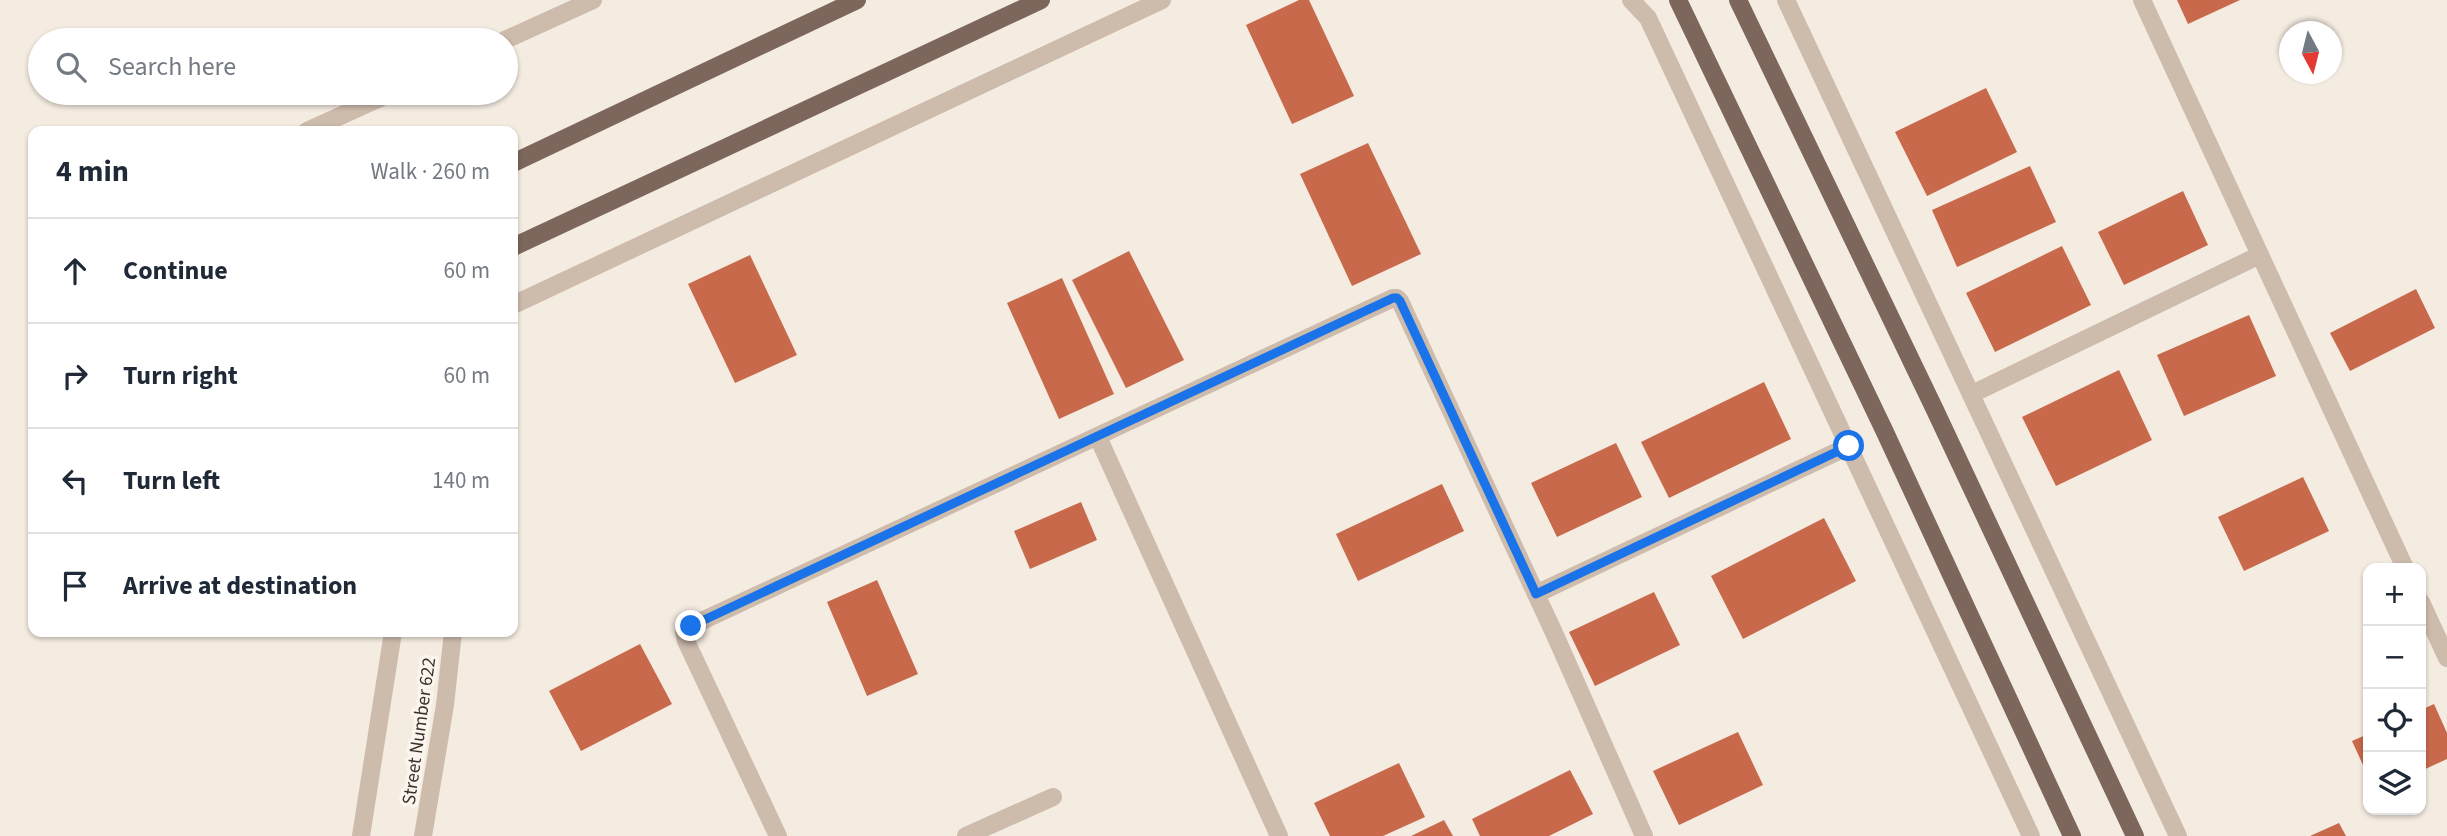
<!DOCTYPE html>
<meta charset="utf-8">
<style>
:root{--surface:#fff;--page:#f6f6f7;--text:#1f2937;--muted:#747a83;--line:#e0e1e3}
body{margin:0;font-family:"Source Sans 3",sans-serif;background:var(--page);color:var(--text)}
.controls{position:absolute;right:21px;bottom:21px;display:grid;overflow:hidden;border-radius:14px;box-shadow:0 2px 5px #0004}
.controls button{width:63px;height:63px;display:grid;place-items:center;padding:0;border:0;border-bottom:2px solid var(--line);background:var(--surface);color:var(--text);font:35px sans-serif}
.compass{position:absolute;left:2279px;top:21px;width:63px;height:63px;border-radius:50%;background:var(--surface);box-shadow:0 2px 5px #0004;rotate:173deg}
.stop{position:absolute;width:21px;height:21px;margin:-16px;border:5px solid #1a73e8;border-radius:50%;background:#fff}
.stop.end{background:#1a73e8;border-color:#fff;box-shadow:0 2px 7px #0008}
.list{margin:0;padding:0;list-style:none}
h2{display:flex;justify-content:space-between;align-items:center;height:91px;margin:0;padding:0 28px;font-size:30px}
h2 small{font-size:23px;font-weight:400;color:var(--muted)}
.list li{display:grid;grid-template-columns:46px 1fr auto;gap:21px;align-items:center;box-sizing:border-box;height:105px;padding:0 28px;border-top:2px solid var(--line)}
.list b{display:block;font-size:26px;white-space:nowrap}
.list em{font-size:23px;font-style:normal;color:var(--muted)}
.icon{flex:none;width:38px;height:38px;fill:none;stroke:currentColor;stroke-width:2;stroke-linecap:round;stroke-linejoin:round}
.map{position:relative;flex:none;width:2447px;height:836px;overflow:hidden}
.search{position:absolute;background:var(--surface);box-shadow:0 2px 5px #0004;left:28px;top:28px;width:490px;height:77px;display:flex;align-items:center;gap:18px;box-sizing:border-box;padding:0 24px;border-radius:38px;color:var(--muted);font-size:26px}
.panel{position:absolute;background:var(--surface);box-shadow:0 2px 5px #0004;left:28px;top:126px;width:490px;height:511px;border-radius:14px}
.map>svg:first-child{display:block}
.building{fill:#c8694b}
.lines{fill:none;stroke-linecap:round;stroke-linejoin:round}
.minor{stroke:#cdbbac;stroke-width:18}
.major{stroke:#7d675c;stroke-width:18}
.route{stroke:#1a73e8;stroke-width:9}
.labels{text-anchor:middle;stroke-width:7;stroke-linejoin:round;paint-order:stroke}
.street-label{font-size:19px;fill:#3b302b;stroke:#fbf5ee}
</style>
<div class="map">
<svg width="2447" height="836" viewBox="0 0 2447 836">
<rect width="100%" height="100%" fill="#f4ebe1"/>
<g class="building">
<polygon points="1299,0 1309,0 1354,96 1292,124 1246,25"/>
<polygon points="2177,0 2240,0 2188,24"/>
<polygon points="1986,88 2017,152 1927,196 1895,132"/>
<polygon points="1368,143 1421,254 1352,286 1300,174"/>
<polygon points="2030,166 2056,222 1957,267 1932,210"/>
<polygon points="2183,191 2208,245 2124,285 2098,232"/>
<polygon points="2062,246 2091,305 1995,352 1966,293"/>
<polygon points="1129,251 1184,360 1126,388 1072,280"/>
<polygon points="750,255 797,355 735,383 688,284"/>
<polygon points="1062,278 1114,394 1059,419 1007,303"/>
<polygon points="2416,289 2435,328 2350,371 2330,333"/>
<polygon points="2249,315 2276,376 2184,416 2157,355"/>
<polygon points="2119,370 2152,440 2056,486 2022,417"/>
<polygon points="1764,382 1791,439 1669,498 1641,442"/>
<polygon points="1616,443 1642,497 1557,537 1531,483"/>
<polygon points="2303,477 2329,531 2244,571 2218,517"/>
<polygon points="1442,484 1464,531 1358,581 1336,534"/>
<polygon points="1081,502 1097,540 1030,569 1014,531"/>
<polygon points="1824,518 1856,581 1743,639 1711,576"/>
<polygon points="877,580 918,674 867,696 827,602"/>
<polygon points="1654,592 1680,645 1595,686 1569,632"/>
<polygon points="640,644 672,704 581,751 549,691"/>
<polygon points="2434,704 2447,733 2447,759 2421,771 2421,710"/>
<polygon points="1738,732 1763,785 1679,825 1653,771"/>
<polygon points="2368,734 2368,776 2352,741"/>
<polygon points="1399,763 1425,817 1383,836 1330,836 1314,803"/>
<polygon points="1570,770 1593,814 1549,836 1480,836 1472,819"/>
<polygon points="1444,820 1453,836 1411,836"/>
<polygon points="2339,823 2346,836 2310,836"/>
</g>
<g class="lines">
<g class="minor">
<polyline points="1631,0 1648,18 2031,836"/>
<polyline points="1786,0 2178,836"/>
<polyline points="2142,0 2405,568"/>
<polyline points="505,40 593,0"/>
<polyline points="307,131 391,93"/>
<polyline points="513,305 1162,0"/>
<polyline points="1972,394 2260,255"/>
<polyline points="1098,437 1279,836"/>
<polyline points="1536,594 1849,446"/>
<polyline points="2421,602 2447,658"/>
<polyline points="361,836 393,632"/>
<polyline points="423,836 445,705 453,632"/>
<polyline points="778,836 686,641 684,632 691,626 1393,298 1397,298 1400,301 1555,635 1644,836"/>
<polyline points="966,836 1053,797"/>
</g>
<g class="major">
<polyline points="1678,0 1884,430 2072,836"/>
<polyline points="1738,0 1935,410 2135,836"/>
<polyline points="513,163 857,0"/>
<polyline points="513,247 1041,0"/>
</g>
</g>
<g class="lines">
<polyline class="route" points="691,626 1393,298 1397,298 1400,301 1536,594 1849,446"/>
</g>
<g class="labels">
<g class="street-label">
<text transform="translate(418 731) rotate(-82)" y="7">Street Number 622</text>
</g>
</g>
</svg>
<div class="controls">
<button>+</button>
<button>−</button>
<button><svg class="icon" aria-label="locate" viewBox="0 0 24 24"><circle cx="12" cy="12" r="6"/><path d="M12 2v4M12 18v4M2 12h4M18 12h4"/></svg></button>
<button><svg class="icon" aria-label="layers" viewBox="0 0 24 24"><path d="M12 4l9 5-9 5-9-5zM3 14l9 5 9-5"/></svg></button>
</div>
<svg class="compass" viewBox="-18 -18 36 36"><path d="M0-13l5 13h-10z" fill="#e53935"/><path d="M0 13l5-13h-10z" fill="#747a83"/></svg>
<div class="stop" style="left:1849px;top:446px"></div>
<div class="stop end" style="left:691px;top:626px"></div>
<div class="search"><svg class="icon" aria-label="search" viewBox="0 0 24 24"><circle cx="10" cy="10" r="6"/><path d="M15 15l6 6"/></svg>Search here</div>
<section class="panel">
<h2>4 min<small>Walk · 260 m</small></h2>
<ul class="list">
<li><svg class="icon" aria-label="ahead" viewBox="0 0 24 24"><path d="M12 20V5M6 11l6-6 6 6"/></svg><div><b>Continue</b></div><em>60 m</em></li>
<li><svg class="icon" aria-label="right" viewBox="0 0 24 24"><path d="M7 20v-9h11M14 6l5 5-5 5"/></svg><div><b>Turn right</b></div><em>60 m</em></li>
<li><svg class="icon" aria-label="left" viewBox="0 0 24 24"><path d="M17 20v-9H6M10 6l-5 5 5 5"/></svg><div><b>Turn left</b></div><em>140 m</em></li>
<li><svg class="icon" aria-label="arrive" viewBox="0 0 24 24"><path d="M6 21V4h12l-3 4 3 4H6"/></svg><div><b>Arrive at destination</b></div></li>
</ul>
</section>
</div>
